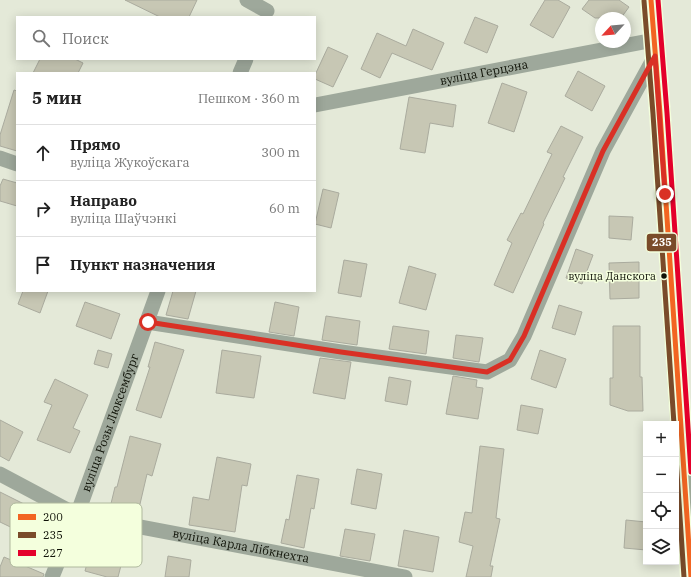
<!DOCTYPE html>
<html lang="ru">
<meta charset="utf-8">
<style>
:root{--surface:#fff;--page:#f6f6f6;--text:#222;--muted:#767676;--line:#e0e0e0}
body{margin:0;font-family:"IBM Plex Serif",serif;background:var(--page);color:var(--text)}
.controls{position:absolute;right:12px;bottom:12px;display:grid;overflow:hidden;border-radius:0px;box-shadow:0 2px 10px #0003}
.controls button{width:36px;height:36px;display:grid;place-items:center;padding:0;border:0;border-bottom:1px solid var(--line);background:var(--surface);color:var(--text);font:20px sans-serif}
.compass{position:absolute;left:595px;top:12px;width:36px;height:36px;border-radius:50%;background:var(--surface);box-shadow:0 2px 10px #0003;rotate:244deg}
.stop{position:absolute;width:12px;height:12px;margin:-9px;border:3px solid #d93025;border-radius:50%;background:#fff}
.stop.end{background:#d93025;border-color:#fff;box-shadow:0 1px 4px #0008}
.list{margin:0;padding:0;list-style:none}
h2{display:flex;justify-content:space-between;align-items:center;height:52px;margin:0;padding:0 16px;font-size:17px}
h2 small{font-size:13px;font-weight:400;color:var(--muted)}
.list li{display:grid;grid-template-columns:26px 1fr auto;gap:12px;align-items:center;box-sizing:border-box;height:56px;padding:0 16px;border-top:1px solid var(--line)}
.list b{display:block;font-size:15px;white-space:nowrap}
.list p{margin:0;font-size:13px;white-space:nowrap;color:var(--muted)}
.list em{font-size:13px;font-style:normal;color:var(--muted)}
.icon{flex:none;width:22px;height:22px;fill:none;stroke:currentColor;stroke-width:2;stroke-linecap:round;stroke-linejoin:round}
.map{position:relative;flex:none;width:691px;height:577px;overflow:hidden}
.search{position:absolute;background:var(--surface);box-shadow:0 2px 10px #0003;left:16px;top:16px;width:300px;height:44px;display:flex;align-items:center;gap:10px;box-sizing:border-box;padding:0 14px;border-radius:0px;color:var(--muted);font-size:15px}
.panel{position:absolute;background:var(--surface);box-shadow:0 2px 10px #0003;left:16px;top:72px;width:300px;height:220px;border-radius:0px}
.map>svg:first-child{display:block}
.building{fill:#c7c7b4;stroke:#aaab9e}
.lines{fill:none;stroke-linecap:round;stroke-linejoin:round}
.minor{stroke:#9ea89b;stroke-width:15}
.secondary{stroke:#9da897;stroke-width:21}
.bus-1-casing{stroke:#f4ffdd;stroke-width:8}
.bus-2-casing{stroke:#f4ffdd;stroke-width:8}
.bus-3-casing{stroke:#f4ffdd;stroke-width:8}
.bus-1{stroke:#f26522;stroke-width:5}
.bus-2{stroke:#7a4b2a;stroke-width:5}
.bus-3{stroke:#e4002b;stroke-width:5}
.route{stroke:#d93025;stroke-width:5}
.bus-dot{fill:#0f1207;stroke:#f4ffdd;stroke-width:1.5}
.labels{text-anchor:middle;stroke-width:3;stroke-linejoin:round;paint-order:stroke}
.bus-label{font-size:11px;fill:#0f1207;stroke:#f4ffdd;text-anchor:end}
.street-label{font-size:12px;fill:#0f1207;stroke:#f4ffdd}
.key{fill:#f4ffdd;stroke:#afb89d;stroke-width:1}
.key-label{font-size:11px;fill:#0f1207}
.line-badge{stroke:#f4ffdd;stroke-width:1.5}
.badge-label{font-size:11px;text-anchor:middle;font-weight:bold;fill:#fff}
</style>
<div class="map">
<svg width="691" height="577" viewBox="0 0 691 577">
<rect width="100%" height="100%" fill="#e4e9d8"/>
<g class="building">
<polygon points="125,0 197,0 189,17 160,17"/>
<polygon points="545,0 558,0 570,7 553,38 530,25"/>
<polygon points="589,0 619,0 629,7 621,18 595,18 582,9"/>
<polygon points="475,17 498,26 487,53 464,43"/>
<polygon points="413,29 444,43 432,70 392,53 380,78 361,69 377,33 406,46"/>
<polygon points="328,47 348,56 333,87 315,79 315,75"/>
<polygon points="40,59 75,59 83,63 78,73 33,73"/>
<polygon points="578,71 605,86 592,111 565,96"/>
<polygon points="502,83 527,92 514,132 488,123"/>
<polygon points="14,90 17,91 17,151 0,146 0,135"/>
<polygon points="409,97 456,105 453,127 430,123 425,153 400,149"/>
<polygon points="561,126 583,137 563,177 565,178 543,223 544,224 513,293 494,285 512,243 507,240 521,213 523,214 552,154 547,152"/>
<polygon points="3,179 17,183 17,206 0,201 0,186"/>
<polygon points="323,189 339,193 331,228 315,224"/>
<polygon points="609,216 633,217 631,240 609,238"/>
<polygon points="576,249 593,255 582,284 566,278"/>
<polygon points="344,260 367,264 361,297 338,293"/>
<polygon points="639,262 639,298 610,299 609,263"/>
<polygon points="409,266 436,274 426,310 399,303"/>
<polygon points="23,291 48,291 40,313 18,304"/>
<polygon points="173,291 196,291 188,319 166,315"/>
<polygon points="85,302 120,314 111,339 76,326"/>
<polygon points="275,302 299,307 294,336 269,332"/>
<polygon points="559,305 582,312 575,335 552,328"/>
<polygon points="326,316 360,321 357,345 322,340"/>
<polygon points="393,326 429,331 426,354 389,349"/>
<polygon points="613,326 640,326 640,377 642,377 643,411 628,411 610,405 610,378 613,378"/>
<polygon points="456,335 483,338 479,362 453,358"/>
<polygon points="155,342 184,350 161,418 136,410 150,367 148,367"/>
<polygon points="98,350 112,354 108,368 94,364"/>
<polygon points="222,350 261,356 254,398 216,393"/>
<polygon points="540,350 566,359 556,388 531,379"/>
<polygon points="320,358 351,362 345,399 313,393"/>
<polygon points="453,376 477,380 476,387 483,388 478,419 446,414"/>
<polygon points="389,377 411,381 407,405 385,401"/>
<polygon points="55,379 88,395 73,428 80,431 70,453 37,440 52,405 44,402"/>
<polygon points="521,405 543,409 538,434 517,430"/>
<polygon points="0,420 23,432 9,461 0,456"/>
<polygon points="130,436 161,444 152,476 147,474 137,517 109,512 115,487 117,487"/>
<polygon points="480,446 504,449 496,518 500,519 490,566 493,566 491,577 466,577 473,546 459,542 465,512 472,513"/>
<polygon points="217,457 251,464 247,486 242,485 235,532 189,525 193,497 209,500"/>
<polygon points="357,469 382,474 376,509 351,504"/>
<polygon points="297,475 319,479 314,509 311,508 304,548 281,543 286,519 289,520"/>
<polygon points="0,492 38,511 27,535 0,522"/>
<polygon points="626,520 646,522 646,550 624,548"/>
<polygon points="345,529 375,534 370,561 340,556"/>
<polygon points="404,530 439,537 433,572 398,566"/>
<polygon points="92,545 124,554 118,577 107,577 85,571"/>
<polygon points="168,556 191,560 189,577 165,577"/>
<polygon points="4,557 44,574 43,577 0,577 0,567"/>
</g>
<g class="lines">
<g class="minor">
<polyline points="247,0 267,11"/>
<polyline points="240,73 246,59"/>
<path id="s1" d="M315 105 654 40"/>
<polyline points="0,158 17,164"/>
<polyline points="147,322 341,352 487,372 510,360 524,336 603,151 655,56"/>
<path id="s2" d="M0 474 77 515 405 577"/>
<path id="s3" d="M52 577 77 515 158 291"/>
</g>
<polyline class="secondary" points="651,0 660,113 691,577"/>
<defs>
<polyline id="bus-1" points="651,0 660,113 691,577"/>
<g id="bus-2">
<polyline points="644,1 653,114 674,424"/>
<polyline points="676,457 684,577"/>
</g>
<polyline id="bus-3" points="658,0 667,113 691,472"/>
</defs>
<use href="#bus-1" class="bus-1-casing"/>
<use href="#bus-2" class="bus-2-casing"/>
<use href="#bus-3" class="bus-3-casing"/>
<use href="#bus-1" class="bus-1"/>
<use href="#bus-2" class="bus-2"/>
<use href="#bus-3" class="bus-3"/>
</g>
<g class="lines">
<polyline class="route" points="148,322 341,352 487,372 510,360 524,336 603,151 655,56 665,194"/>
</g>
<circle class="bus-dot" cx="664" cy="276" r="3.5"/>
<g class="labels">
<g class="bus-label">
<text x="656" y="280">вуліца Данскога</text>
</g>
<g class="street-label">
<text dy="4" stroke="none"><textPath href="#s1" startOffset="172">вуліца Герцэна</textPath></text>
<text dy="4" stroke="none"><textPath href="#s3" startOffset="165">вуліца Розы Люксембург</textPath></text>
<text dy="4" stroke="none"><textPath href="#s2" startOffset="254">вуліца Карла Лібкнехта</textPath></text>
</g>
</g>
<rect x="10" y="503" width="132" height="64" rx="6" class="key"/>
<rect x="18" y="514" width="18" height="6" fill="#f26522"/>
<rect x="18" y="532" width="18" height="6" fill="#7a4b2a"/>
<rect x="18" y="550" width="18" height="6" fill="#e4002b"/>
<g class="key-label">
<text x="43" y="521">200</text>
<text x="43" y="539">235</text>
<text x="43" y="557">227</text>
</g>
<rect class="line-badge" x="646" y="233" width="31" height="19" rx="4" fill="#7a4b2a"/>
<g class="badge-label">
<text x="662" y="246">235</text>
</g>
</svg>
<div class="controls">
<button>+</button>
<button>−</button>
<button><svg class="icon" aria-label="locate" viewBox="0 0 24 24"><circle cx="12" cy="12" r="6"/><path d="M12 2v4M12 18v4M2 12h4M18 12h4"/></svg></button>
<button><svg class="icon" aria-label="layers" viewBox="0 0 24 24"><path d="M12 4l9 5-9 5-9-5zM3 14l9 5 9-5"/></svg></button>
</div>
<svg class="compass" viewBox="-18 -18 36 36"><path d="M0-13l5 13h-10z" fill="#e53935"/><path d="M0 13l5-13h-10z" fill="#767676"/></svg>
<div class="stop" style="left:148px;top:322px"></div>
<div class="stop end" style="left:665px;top:194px"></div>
<div class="search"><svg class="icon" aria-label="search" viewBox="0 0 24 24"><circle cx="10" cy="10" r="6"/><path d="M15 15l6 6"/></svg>Поиск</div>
<section class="panel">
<h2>5 мин<small>Пешком · 360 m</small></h2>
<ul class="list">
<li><svg class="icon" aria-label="ahead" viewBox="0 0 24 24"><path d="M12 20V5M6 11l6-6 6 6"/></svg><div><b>Прямо</b><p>вуліца Жукоўскага</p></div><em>300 m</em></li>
<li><svg class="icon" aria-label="right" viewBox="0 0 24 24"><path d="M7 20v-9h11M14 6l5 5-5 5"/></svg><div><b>Направо</b><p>вуліца Шаўчэнкі</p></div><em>60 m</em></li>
<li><svg class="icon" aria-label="arrive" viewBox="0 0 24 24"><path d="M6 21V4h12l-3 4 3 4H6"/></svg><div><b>Пункт назначения</b></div></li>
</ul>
</section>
</div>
